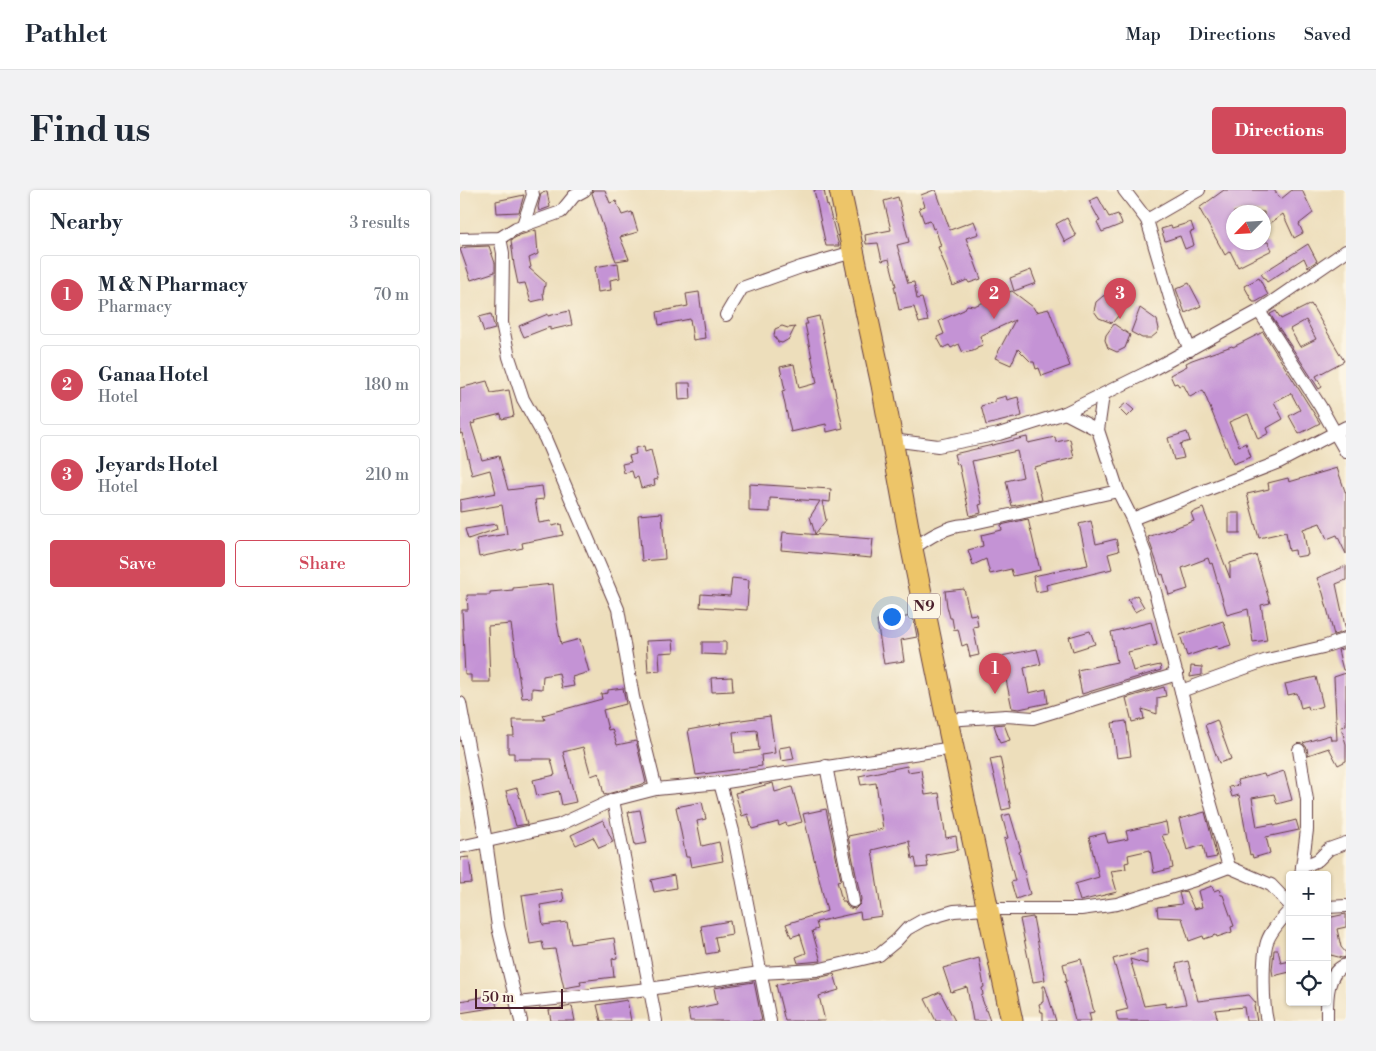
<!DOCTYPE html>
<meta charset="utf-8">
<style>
:root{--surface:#fff;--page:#f2f2f3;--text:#1f2937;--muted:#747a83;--line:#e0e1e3;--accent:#d1495b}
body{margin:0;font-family:"Libre Bodoni",serif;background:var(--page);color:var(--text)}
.controls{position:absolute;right:15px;bottom:15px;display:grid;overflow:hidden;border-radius:5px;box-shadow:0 1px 4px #0004}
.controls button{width:45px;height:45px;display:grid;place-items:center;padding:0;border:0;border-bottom:1px solid var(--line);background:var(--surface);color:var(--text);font:25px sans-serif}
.compass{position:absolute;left:766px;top:15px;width:45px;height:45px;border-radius:50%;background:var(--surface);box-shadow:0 1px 4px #0004;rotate:245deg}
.scale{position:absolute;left:15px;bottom:12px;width:88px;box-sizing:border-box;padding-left:5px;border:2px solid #4a1f2b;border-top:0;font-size:14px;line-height:18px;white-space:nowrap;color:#4a1f2b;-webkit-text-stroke:4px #fcf5e5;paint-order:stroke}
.you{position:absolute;left:431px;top:426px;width:18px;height:18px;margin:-12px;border:4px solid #fff;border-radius:50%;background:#1a73e8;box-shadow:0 0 0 8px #1a73e833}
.badge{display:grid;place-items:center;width:32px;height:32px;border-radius:50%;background:var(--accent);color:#fff;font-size:16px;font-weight:700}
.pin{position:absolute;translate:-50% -41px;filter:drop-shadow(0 1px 2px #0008)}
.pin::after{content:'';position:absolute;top:26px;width:18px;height:15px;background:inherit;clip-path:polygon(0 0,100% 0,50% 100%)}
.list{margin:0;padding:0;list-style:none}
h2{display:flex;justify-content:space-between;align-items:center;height:65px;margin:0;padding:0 20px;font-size:21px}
h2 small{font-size:16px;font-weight:400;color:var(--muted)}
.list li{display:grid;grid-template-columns:32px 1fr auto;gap:15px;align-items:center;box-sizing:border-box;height:80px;margin:0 10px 10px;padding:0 10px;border:1px solid var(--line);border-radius:5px}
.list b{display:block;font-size:19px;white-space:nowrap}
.list p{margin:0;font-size:16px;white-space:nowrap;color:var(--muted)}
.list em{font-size:16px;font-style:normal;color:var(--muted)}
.actions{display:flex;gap:10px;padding:15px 20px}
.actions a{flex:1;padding:11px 0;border:1px solid var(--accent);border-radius:5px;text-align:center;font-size:18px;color:var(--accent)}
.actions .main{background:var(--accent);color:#fff}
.icon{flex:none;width:28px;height:28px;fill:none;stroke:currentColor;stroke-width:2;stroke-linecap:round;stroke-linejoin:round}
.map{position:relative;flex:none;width:886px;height:831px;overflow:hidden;border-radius:5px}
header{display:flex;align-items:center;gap:30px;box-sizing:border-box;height:70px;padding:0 25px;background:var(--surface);border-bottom:1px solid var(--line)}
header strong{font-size:24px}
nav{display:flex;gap:28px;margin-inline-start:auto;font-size:18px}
.intro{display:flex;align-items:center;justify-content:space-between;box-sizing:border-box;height:120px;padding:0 30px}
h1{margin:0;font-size:35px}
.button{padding:12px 22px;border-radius:5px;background:var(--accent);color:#fff;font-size:18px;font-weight:700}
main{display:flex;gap:30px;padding:0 30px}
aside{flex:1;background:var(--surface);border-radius:5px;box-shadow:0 1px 4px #0004}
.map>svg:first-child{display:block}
.building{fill:#c493d5;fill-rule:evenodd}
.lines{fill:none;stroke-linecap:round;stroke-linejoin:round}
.minor-casing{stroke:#623c41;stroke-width:14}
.trunk-casing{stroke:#623c41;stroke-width:23}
.minor{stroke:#fff;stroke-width:12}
.trunk{stroke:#edc569;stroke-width:21}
.labels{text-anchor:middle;stroke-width:4;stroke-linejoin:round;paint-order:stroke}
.shield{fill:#fcf5e5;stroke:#7f5f63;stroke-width:1}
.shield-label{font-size:15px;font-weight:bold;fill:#4a1f2b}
</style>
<header>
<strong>Pathlet</strong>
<nav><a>Map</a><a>Directions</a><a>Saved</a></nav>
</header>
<div class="intro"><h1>Find us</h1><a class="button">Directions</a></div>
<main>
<aside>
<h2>Nearby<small>3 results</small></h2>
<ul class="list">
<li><span class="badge">1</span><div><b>M &amp; N Pharmacy</b><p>Pharmacy</p></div><em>70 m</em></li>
<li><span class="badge">2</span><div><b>Ganaa Hotel</b><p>Hotel</p></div><em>180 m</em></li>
<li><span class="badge">3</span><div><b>Jeyards Hotel</b><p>Hotel</p></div><em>210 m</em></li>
</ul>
<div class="actions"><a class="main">Save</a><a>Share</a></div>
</aside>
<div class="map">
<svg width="886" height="831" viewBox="0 0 886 831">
<rect width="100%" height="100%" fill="#fcf5e5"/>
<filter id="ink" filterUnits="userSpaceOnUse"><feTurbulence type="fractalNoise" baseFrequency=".02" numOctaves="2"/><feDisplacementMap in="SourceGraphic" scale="10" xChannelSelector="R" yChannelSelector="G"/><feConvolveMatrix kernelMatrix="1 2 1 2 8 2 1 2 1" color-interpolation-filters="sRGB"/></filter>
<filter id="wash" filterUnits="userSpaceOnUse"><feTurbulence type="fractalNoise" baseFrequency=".0096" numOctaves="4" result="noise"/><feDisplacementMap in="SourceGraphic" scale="20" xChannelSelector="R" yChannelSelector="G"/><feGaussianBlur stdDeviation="1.12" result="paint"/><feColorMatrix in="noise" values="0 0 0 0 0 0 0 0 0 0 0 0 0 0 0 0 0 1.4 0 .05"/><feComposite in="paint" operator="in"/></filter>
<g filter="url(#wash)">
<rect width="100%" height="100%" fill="#eddebb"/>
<g id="blocks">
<g class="building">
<polygon points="133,0 145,0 150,13 156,11 162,25 172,22 178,42 160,47 169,69 156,71 145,42 132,3"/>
<polygon points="354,0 364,0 367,16 368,15 379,56 366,56"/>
<polygon points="474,0 476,0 490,40 514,31 519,44 506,48 521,89 509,93 507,90 493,96 478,57 481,56 475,38 473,39 470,30 464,32 459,18 465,16 461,5"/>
<polygon points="764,0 814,0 821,9 832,0 842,0 853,23 839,34 843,43 834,48 823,24 804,38 804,22 774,22 774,52 808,52 812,60 778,77 770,61 765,65 739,18"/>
<polygon points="87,2 90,17 79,21 78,17 81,3"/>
<polygon points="64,5 59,22 37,23 36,11"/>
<polygon points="438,7 449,52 437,55 448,93 454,92 457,109 462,108 468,131 459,133 454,117 439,120 434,96 436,96 429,69 422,71 418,53 406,54 405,45 431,40 424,11"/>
<polygon points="638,7 649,27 658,24 662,34 642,42 637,32 640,31 629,11"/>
<polygon points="607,28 616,46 605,52 596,34"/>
<polygon points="731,32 734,41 730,42 734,55 725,59 720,46 705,51 701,39 711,36 712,38"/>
<polygon points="76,40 78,64 69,68 71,77 69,78 85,92 85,95 83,103 84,109 71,112 65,93 58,94 54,75 51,50 60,45"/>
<polygon points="848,54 857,71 848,77 844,68 807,92 801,84"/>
<polygon points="29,56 35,73 35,82 11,90 0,59 6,57"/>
<polygon points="158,73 160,88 150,90 151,100 138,102 135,77"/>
<polygon points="571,80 576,93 554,101 550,88"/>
<polygon points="799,88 808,105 796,112 793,112 784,96"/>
<polygon points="729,93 741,116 725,123 716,99"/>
<polygon points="552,101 573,117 576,122 589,119 610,176 582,186 579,178 576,179 574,172 571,172 558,159 551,175 535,168 555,130 520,146 523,155 517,157 517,159 513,161 503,163 499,154 491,158 489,155 483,158 477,147 484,144 479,131 504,120 507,115 514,116"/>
<polygon points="239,102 245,148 233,150 230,129 199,135 197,122 228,116 226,104"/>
<polygon points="647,105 664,113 659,125 652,133 639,128 634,121 636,112 643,106"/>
<path d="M851 114 884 171 856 186 862 197 859 199 810 124 816 121 821 129ZM846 130 856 149 840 157 830 139Z"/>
<polygon points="680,118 697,130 699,139 697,143 691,148 682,148 671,142"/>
<polygon points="109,121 112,135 90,140 90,137 64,147 59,136 88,124 88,126"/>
<polygon points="31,124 35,139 24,142 19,127"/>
<polygon points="359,126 383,238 367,242 366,234 331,242 322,201 325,200 320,177 334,174 339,198 357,193 345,134 348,134 346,129"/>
<polygon points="654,134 670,145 665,158 657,162 648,158 645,150 646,145"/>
<polygon points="322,136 328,138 335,137 329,149 322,153 318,152 314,146 315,139"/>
<polygon points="803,142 860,233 839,244 829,226 840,220 831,203 814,212 823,229 807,238 809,243 798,249 788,224 769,232 779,256 786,253 791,267 773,274 743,200 730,207 723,194 719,196 717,193 714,194 710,185 727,176 726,173 732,170 772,156 773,157"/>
<polygon points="27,191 31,203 49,200 54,226 42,229 41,224 14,231 15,233 11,234 22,270 39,266 48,300 82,296 84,309 75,310 79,333 91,331 92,336 101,334 103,345 62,353 63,358 19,367 16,349 47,344 42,315 0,322 0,310 36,303 30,280 12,285 2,243 0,244 0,198"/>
<polygon points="218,193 230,193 231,209 219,210"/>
<polygon points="546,206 547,210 558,207 562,226 526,235 521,216 535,212 535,209"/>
<polygon points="666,213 674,220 667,227 659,219"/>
<polygon points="727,242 730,251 720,254 724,268 714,270 708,248"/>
<polygon points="567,247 568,253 595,247 596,252 610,249 614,268 574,277 582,310 552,316 546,291 563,287 557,261 512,271 522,314 519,315 521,323 510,326 499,274 497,275 494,264"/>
<polygon points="184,256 185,262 191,260 198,289 194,290 195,295 181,298 178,287 174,288 172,281 164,283 162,274 171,272 169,266 176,264 175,258"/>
<polygon points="877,278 886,304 886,364 877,345 867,349 860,333 843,339 848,365 836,367 835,360 829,361 826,342 799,348 787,304 809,299 808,293 828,288 829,292"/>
<polygon points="289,294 371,299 370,312 362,311 366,330 355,344 350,327 360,311 310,308 310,322 289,321"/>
<polygon points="743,318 770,388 770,373 796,365 810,413 801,415 807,450 793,452 788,419 767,425 752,373 750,374 748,368 722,378 728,399 709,405 703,384 701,385 688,347 734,331 731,323"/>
<polygon points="202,323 205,369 182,371 178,325"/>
<rect x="769" y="323" width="11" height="20"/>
<polygon points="568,329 580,380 553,386 551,379 530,384 526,369 513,375 508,360 523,356 521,345 542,340 541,335"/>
<polygon points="631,331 636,354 656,349 659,361 648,364 652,379 586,395 587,400 576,402 573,386 628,375 619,334"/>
<polygon points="36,334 37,339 8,349 5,339"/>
<polygon points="323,342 413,349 411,368 321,360"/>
<polygon points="886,376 886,390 876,394 886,441 874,445 863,403 857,388"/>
<polygon points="272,388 289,390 287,420 240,417 241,404 270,406"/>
<polygon points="93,394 97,433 101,454 120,449 129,482 112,487 114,496 102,498 99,483 83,486 82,499 72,498 72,507 62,508 51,434 28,436 30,492 11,492 11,485 5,485 2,420 8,420 7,405 30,405 30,402 53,400 53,398"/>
<polygon points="504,399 510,425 516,424 518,436 513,437 519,465 510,467 507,454 502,456 498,439 494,440 492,428 490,428 487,416 485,401"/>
<polygon points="677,405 684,417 675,422 668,410"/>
<polygon points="453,426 457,447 441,450 444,471 424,474 417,431"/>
<polygon points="763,431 771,455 758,459 757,456 727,466 720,445"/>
<polygon points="691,432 697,455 668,462 673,481 700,475 701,480 622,504 617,480 657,472 651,442"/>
<polygon points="630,441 635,454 613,461 609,447"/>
<polygon points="213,450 214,462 199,463 200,481 188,482 186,451"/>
<polygon points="242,452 266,452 266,465 242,464"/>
<polygon points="886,458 886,480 883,480 878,460"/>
<polygon points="577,459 581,474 564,478 569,503 586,499 588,513 559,519 552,518 541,466"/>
<polygon points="731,476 742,477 742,485 730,487"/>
<polygon points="886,483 886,536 881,537 886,554 886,571 878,575 869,558 848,565 847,558 843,553 870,545 871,550 877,550 874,487"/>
<polygon points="272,487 273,501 252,502 251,488"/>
<polygon points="856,487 863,516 849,520 848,516 841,518 837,503 828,505 825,494"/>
<polygon points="704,497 706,506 697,508 697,524 682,519 684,529 672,532 666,508"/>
<polygon points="163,498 166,514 143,520 148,540 152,539 157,555 176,551 186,593 144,605 139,583 131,586 123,557 103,562 116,612 102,615 99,601 77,606 73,590 95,585 91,569 54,569 54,563 48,563 48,546 54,546 53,530 85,530 83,525 142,509 141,504 148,503 148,500"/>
<path d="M310 526 315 563 301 565 302 576 236 585 228 540 261 534 260 533ZM297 540 299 560 275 563 273 542Z"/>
<polygon points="757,530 771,569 759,573 745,535"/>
<polygon points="666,531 671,566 657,568 652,533"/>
<polygon points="544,534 550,550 540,553 534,535"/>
<polygon points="331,556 334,569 321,571 319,558"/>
<polygon points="540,567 551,618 542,620 530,569"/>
<polygon points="447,576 448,582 461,580 465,605 479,603 486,648 496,646 498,660 466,666 468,677 457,678 455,668 452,669 449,651 412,660 422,726 401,729 400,722 356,732 358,739 352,741 361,771 338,773 336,767 346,763 340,744 331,747 326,734 367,721 343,624 366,619 381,690 377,691 382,711 385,711 387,716 390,718 395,719 400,714 401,709 388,646 423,639 416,593 401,595 399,586"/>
<polygon points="824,581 832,610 817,614 814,604 792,608 797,637 813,634 814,636 836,630 839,640 806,647 810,663 793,668 792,664 790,665 779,605 772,607 769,597 779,595 777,590 804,584 805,587"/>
<polygon points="313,593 315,602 332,597 342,632 327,636 326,633 319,636 318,632 292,639 288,624 282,626 275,603"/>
<polygon points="57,598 67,634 56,636 46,601"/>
<polygon points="242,612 246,629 237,631 242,656 259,652 263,671 231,677 229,667 226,667 216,617"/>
<polygon points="180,620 187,653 175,655 168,622"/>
<polygon points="745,622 757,667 746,669 743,655 727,660 719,629"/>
<polygon points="550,624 561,661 559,662 570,704 556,709 551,692 555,691 544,649 548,648 542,626"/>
<polygon points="143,630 153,652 139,658 133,647 116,655 111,645"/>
<polygon points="706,632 708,644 702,645 711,667 713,678 694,683 690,660 668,665 669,672 665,673 666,679 651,681 657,702 620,711 615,694 639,687 629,647 645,643 648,653 668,649 666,641"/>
<polygon points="9,667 12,693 0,694 0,668"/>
<polygon points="214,685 216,698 194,702 191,690"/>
<polygon points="752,696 754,701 759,699 761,705 763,705 774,736 771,737 772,742 757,747 756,745 744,749 743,746 729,751 722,728 698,727 697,717 722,714 719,703 726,701 734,719 742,717 738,701"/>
<polygon points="102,699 104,711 80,715 83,735 107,732 111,754 154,748 157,768 152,769 154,787 120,791 121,795 104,798 95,759 84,760 82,752 70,754 62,705"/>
<polygon points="886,724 886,737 877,739 881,757 886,763 886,767 882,768 867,764 867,728"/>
<polygon points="573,727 585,790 573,792 560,729"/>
<polygon points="270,731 272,744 255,747 258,762 246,764 241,736"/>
<polygon points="687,759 687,774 670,769 684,816 706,813 706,817 726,814 716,774 728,771 738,811 789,805 796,813 794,816 797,831 786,831 784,817 755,820 758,831 658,831 656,822 668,819 653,769"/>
<polygon points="814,760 818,760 821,773 830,771 830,782 813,786 812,780"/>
<polygon points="519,768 524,797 522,798 523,805 521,806 530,831 513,831 507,797 491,802 483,778"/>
<polygon points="621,769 634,822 629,823 631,831 615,831 605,791 607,791 603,774"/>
<polygon points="374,784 379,800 359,806 365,831 325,831 316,795 342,789 358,788"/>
<polygon points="294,792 302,831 230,831 228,820 257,814 254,798"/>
<polygon points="583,796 585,796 596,831 583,831 583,822 581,822 579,814 583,812"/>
<polygon points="480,802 495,831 476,831 465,809"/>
<polygon points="34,805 37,817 0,823 0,811"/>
<polygon points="167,810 171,831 141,831 137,815"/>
<polygon points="112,816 115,831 91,831 89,820"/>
</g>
</g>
</g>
<g filter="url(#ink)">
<use href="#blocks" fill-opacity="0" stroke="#623c41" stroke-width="1"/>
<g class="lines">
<defs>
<g id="minor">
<polyline points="664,0 687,30 713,118 730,160"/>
<polyline points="687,30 739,0"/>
<polyline points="63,35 73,5 72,0"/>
<polyline points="40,48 43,63 42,133 49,167 63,209 85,248 158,419 173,507 196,599"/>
<polyline points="0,49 40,48 56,38 101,22 114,6 125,0"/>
<polyline points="799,121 860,216 886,262"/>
<polyline points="266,125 282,98 341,77 393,62"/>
<polyline points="605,223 638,240 658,301"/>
<polyline points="638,240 643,205"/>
<polyline points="432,250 478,256 539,244 605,223 688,182 799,121 886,61"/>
<path d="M452 359C468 348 486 336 505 335L658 301 672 329 819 272 886 237"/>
<polyline points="721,501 807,470 863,457 886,449"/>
<polyline points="0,513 26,651 38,737 61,831"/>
<polyline points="487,530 546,526 573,528 717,484"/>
<polyline points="839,560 847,610 847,640 841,685"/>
<polyline points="366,576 393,711"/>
<polyline points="260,593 493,558"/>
<polyline points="153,610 196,831"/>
<polyline points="0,657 99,635 153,610 196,599 260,593 273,641 310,831"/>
<polyline points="769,677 811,695 830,715"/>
<polyline points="842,677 858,670 869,659 886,653"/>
<polyline points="867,717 886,716"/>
<polyline points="57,813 189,799 300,783 357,780 419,765 436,751 447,739 463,730 494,721 527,719 621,719 657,714 735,690 769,677 747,601 685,363 672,329"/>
<path d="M807 831C803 815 802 768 807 752 811 740 822 729 830 720"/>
<path d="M867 831C867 813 865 782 886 775"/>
</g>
<polyline id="trunk" points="380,0 422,195 452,359 487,530 552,831"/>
</defs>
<use href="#minor" class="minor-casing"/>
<use href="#trunk" class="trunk-casing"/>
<use href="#minor" class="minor"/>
<use href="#trunk" class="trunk"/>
</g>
</g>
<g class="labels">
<rect class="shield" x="448" y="403.5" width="32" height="25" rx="4"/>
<g class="shield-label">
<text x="464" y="421">N9</text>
</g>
</g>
</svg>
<div class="controls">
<button>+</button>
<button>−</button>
<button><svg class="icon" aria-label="locate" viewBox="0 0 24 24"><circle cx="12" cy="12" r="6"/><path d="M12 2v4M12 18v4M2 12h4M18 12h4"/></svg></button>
</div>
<svg class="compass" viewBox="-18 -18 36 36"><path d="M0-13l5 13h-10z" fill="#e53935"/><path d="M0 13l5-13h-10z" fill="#747a83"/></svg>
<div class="scale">50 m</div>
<div class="you"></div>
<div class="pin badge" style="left:535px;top:504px">1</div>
<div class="pin badge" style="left:534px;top:129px">2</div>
<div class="pin badge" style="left:660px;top:129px">3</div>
</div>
</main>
